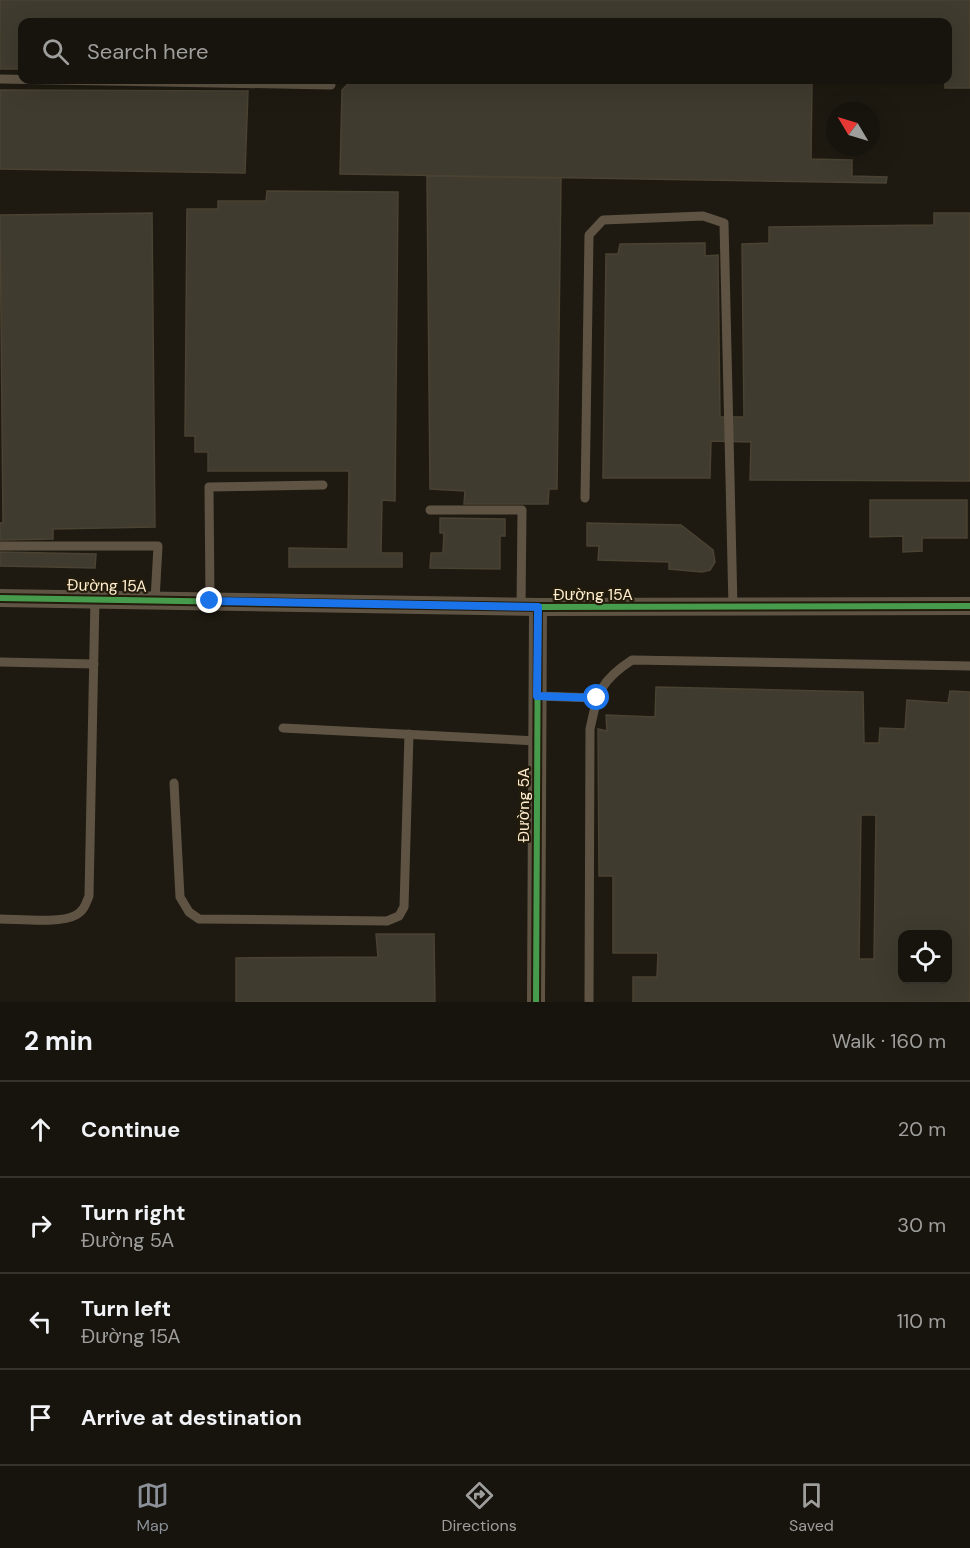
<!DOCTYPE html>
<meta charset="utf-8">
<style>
:root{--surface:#16140d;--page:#1f1d16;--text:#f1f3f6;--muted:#9e9e9d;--line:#35332e;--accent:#8c9099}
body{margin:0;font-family:"DM Sans",sans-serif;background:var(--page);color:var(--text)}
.controls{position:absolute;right:18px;bottom:18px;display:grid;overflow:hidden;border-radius:12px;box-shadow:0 6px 24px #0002}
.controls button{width:54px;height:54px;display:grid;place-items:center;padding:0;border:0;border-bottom:2px solid var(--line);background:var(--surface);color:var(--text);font:30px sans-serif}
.compass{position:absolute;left:826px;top:102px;width:54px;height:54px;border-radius:50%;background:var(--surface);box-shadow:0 6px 24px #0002;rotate:308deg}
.stop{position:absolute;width:18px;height:18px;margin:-14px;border:4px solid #1a73e8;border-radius:50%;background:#fff}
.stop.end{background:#1a73e8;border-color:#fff;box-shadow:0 2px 6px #0008}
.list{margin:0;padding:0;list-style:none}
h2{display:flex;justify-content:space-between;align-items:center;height:78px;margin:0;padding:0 24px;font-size:26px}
h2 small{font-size:20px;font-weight:400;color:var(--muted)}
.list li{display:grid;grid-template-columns:39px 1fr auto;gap:18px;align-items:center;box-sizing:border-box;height:96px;padding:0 24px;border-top:2px solid var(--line)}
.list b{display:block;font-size:22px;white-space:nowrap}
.list p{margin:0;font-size:20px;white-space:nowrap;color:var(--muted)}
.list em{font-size:20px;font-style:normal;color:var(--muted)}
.icon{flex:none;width:33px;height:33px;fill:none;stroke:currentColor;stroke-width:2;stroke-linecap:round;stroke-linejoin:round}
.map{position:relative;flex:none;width:970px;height:1002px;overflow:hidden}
.search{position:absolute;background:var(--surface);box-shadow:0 6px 24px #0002;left:18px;right:18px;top:18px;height:66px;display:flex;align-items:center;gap:15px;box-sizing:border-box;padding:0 21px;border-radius:12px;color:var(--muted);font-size:22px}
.sheet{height:462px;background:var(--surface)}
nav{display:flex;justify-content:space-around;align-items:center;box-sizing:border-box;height:84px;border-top:2px solid var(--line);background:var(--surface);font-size:16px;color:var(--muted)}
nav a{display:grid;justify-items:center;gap:3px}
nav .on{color:var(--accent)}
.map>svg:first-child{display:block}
.building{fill:#403b2f;stroke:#4a4232;stroke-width:1.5;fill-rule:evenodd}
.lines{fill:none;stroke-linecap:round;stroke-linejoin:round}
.service{stroke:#5f5444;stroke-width:9}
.minor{stroke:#5f5444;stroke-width:18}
.cycleway-casing{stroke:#231c0c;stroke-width:10}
.cycleway{stroke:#469c4c;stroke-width:6}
.route{stroke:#1a73e8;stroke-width:8}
.labels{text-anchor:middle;stroke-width:4.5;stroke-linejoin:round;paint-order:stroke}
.street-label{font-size:16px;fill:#ffedce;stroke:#231c0c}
</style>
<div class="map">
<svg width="970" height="1002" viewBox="0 0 970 1002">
<rect width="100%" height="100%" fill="#1e1a11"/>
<g class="building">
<polygon points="0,0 970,0 970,88 945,88 945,80 948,80 948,22 22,22 22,69 0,69"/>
<polygon points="352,80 812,80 811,159 852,160 852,176 887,177 886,183 340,174 342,90"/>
<polygon points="0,90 248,91 245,173 0,169"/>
<polygon points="427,176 561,178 557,489 549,489 548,504 464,504 465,491 430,489"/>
<polygon points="267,191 398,192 395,501 382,500 381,553 402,553 402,567 289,567 289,548 348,549 349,471 208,471 208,452 195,452 195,436 185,436 187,209 218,209 218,201 266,201"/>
<polygon points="152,213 155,527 53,529 53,539 0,540 0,523 3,523 0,215"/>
<polygon points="934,213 970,213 970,481 750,480 751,442 711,441 710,478 603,478 606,254 618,254 620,244 705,243 705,256 718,255 720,417 744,417 742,244 769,243 769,227 934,225"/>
<polygon points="870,500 967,500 967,538 922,538 922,551 903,552 903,536 870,537"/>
<polygon points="440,518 505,519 505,536 500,536 500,569 430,568 431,553 443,553 444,533 440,533"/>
<polygon points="587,523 681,525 713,550 715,562 710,570 702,572 669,569 669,562 598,560 599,546 587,546"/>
<polygon points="0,552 96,554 95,568 0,566"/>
<path d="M656 687 863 692 864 743H879L880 728 905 729 907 700 948 703 950 691 970 692V1002H633V977H657L658 953H613V876H599L598 729 607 731 606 715 655 717ZM861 815H876L874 959H859ZM902 934H948V980H902Z"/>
<polygon points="376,934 434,934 435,1002 236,1002 236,958 378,957"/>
</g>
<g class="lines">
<g class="service">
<polyline points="0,79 331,85"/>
<polyline points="585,498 589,235 603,220 703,216 724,223 733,607"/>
<polyline points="430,510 522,510 521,607"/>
<polyline points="0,546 158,546 155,600"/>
<polyline points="210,601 209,487 323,485"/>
<polyline points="0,662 94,664"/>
<polyline points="537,696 597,698"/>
<polyline points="283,728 537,741"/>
<polyline points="174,783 180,897 189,912 199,919 387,921 399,916 404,907 409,734"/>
<path d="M0 919C18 919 61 924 76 915 84 911 86 903 89 896L95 598"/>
<path d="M589 1002 590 729C598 692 600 681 632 660L970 666"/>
</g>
<g class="minor">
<polyline points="0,598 538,607 970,606"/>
<polyline points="536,1002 538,607"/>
</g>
<defs>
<g id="cycleway">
<polyline points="0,598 538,607 970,606"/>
<polyline points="536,1002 538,607"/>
</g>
</defs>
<use href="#cycleway" class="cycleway-casing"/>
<use href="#cycleway" class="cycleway"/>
</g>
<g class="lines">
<polyline class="route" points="210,601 538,607 537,696 597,698"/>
</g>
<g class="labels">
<g class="street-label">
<text transform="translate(107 585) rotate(1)" y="6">Đường 15A</text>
<text x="593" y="600">Đường 15A</text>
<text transform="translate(523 805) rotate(-90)" y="6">Đường 5A</text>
</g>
</g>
</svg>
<div class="controls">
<button><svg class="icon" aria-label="locate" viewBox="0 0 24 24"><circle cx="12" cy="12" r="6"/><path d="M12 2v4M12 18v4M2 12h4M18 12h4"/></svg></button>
</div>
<svg class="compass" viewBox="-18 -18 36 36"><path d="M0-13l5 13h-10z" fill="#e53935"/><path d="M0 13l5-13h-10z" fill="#9e9e9d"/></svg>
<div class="stop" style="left:597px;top:698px"></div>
<div class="stop end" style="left:210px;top:601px"></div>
<div class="search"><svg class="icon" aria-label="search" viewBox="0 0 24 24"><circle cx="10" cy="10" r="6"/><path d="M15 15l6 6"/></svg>Search here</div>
</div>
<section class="sheet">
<h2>2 min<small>Walk · 160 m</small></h2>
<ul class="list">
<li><svg class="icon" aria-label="ahead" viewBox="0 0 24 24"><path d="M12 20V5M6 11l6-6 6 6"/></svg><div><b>Continue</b></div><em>20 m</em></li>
<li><svg class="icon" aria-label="right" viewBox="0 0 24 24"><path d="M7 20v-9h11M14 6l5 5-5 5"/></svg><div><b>Turn right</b><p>Đường 5A</p></div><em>30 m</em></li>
<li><svg class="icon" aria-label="left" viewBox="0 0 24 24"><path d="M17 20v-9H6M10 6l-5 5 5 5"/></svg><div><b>Turn left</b><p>Đường 15A</p></div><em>110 m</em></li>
<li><svg class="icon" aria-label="arrive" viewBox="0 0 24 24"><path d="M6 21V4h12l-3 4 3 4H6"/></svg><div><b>Arrive at destination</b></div></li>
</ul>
</section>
<nav>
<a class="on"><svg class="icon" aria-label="map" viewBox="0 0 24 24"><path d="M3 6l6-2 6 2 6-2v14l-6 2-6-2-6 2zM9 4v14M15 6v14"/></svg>Map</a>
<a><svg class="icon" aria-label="directions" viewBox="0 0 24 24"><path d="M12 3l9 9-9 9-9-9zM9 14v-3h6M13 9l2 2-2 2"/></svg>Directions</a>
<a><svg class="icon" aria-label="saved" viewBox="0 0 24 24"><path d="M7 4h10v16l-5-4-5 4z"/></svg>Saved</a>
</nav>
